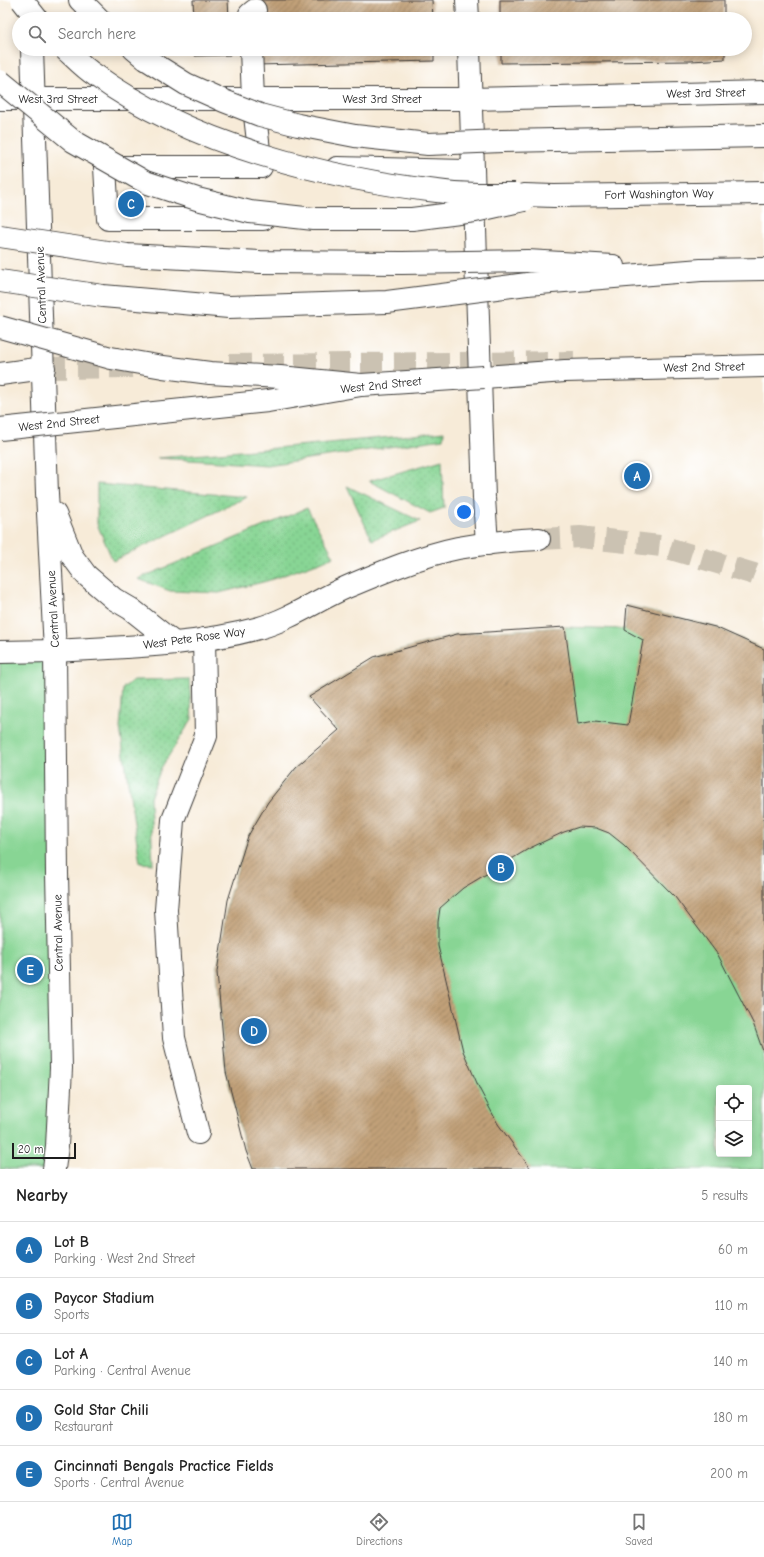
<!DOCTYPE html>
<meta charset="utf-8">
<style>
:root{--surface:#fff;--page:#f6f6f6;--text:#222;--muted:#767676;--line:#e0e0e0;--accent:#1f6fb2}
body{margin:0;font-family:"Comic Neue",sans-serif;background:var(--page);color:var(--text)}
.controls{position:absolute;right:12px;bottom:12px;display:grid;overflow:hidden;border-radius:4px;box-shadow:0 2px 10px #0003}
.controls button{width:36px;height:36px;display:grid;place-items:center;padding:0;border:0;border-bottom:1px solid var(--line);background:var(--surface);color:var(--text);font:20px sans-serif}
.scale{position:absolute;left:12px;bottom:10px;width:64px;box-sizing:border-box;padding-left:4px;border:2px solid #1c1c1c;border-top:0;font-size:11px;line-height:14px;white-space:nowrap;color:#1c1c1c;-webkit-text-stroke:3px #fff;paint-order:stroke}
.you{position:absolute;left:464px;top:512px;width:14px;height:14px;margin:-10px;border:3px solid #fff;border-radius:50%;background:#1a73e8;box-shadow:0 0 0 6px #1a73e833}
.badge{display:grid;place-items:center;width:26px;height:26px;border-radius:50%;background:var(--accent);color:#fff;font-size:13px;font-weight:700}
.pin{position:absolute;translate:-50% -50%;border:2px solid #fff;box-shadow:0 1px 4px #0006}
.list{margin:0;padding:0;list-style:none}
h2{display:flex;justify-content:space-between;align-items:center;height:52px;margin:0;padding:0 16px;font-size:17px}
h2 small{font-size:13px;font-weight:400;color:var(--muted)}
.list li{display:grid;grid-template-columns:26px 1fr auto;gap:12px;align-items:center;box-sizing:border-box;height:56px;padding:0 16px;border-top:1px solid var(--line)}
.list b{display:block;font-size:15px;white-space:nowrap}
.list p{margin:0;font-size:13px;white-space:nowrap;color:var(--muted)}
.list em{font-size:13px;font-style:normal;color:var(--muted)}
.icon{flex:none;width:22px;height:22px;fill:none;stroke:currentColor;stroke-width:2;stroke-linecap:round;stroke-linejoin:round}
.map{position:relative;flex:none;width:764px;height:1169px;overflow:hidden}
.search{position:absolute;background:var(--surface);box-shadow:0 2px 10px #0003;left:12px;right:12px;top:12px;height:44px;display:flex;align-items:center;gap:10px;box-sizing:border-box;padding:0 14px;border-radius:22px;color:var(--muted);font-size:15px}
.sheet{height:332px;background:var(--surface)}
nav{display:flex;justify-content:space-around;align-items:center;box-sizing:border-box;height:56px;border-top:1px solid var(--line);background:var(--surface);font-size:11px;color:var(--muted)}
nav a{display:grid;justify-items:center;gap:2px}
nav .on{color:var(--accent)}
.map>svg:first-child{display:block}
.park{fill:url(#park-dots);stroke:#527858}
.pitch{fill:#88d594;stroke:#527858;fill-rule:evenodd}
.building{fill:url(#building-hatch)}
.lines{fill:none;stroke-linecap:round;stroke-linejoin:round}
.minor-tunnel{stroke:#cbc2b2;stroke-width:22;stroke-dasharray:22 11;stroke-linecap:butt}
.minor-casing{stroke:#3d3b38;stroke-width:24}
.major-casing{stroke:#3d3b38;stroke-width:24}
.highway-casing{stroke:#3d3b38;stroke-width:24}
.minor{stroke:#fff;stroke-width:22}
.major{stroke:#fff;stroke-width:22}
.highway{stroke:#fff;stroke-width:22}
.major-bridge-casing{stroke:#3d3b38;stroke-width:24;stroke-linecap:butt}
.highway-bridge-casing{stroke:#3d3b38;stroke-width:24;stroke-linecap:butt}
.major-bridge{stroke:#fff;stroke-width:22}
.highway-bridge{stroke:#fff;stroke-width:22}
.labels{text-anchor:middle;stroke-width:3;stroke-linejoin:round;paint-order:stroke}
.street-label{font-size:12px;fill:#1c1c1c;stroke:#fff}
</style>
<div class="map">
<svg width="764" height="1169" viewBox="0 0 764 1169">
<defs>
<pattern id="park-dots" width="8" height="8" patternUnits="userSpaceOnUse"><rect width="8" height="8" fill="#88d594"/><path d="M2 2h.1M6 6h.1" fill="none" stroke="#75b67f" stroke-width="1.8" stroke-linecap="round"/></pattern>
<pattern id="building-hatch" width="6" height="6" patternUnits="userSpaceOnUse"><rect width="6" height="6" fill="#c1a078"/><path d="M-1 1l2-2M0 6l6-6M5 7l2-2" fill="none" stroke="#9c8262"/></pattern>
</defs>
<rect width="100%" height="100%" fill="#fff"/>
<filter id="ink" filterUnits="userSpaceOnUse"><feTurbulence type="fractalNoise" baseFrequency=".025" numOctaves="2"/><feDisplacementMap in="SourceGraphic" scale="8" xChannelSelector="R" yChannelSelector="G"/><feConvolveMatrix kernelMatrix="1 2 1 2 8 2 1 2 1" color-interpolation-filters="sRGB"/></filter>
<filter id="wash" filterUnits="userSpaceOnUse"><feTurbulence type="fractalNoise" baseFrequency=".012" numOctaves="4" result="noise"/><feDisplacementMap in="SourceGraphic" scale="16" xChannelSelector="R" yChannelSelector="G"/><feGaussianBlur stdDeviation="0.9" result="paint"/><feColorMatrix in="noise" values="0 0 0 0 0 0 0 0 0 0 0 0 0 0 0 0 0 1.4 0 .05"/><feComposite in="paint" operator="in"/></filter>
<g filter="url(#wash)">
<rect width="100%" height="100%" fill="#f7ebd8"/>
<g class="park">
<polygon points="444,432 443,439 267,465 157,458 265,449"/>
<polygon points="442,460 444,508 430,513 369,481"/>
<polygon points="97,484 247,497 113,561 97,524"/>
<polygon points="347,486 420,521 372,540"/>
<polygon points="307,508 334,557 267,581 219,593 170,591 138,579"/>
<polygon points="189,679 192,719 161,768 150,798 153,864 140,863 120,728 123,688 133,680"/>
</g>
<g class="pitch">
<path d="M627 605 715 627 764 649V1169H253L246 1151 226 1072 221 1020 217 972 228 900 248 836 268 802 296 767 339 731 309 697 374 657 457 634 565 627 625 629ZM719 1088H749V1154H719Z"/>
<polygon points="55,651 54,1169 0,1169 0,652"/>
</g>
<g id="blocks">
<g class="building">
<polygon points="193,0 228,0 229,19 194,19"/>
<polygon points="254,0 432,0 433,19 255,19"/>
<rect x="500" y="0" width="224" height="19"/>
<polygon points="195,49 230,49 230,55 195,56"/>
<polygon points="255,49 434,49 434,61 255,65"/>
<polygon points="501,49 725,49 725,59 691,61 501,63"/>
<polygon points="627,605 715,627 764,649 764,1054 753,1023 718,955 675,897 624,845 609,833 596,828 579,827 564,832 530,848 463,888 440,908 438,922 438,946 463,1051 480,1090 498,1124 531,1169 253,1169 246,1151 226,1072 217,972 228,900 248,836 268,802 296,767 339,730 309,697 374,657 457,634 565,627 578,724 595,721 628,725 643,640 625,630"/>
</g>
</g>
</g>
<g filter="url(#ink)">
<use href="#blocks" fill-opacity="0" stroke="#3d3b38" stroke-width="1"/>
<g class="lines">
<g class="minor-tunnel">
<polyline points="229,365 574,362"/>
<polyline points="44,368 133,367"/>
<polyline points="539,539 580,537 661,546 754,574 764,578"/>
</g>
<defs>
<g id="minor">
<polyline points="467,0 468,19"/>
<polyline points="251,19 250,14 255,10"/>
<polyline points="251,49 253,99 261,167 105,167 108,219 263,219"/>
<polyline points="469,49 484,498 487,544"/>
<polyline points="337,168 466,171 467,212"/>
<polyline points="0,374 44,368"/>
<path d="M55 651C123 647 193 646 259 628 291 619 317 600 347 587 380 573 423 555 458 548 485 543 512 540 539 539"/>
<polyline points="198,1133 174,1038 166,910 173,820 206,736 204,639"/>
</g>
<g id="major">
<polyline points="32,49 47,493 55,651 57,873 61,1068 57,1146 54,1169"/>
<polyline points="0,99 470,99 764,92"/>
<polyline points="484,377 565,371 764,366"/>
<polyline points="55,514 72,556 86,575 114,599 131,609 174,643"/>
<polyline points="0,652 55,651"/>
</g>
<g id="highway">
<polyline points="80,0 99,19"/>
<polyline points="134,49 146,59"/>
<polyline points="502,141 764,136"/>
<polyline points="524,195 554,196 764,193"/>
<polyline points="527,261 613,266"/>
<polyline points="527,284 701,270 764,269"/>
</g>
</defs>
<use href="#minor" class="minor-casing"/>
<use href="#major" class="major-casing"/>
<use href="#highway" class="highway-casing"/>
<use href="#minor" class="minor"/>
<use href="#major" class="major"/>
<use href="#highway" class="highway"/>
<defs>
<polyline id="major-bridge" points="0,429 268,401 361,385 484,377"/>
<g id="highway-bridge">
<polyline points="22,0 37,19"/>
<path d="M65 49C75 58 84 68 95 75 191 145 329 179 445 192 468 195 492 194 515 194"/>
<polyline points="146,59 186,84 224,101 260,115 298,125 355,136 428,144 502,141"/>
<polyline points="0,81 73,141 145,182 197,199 250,212 314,219 412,219 475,211 524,200"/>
<polyline points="0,236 127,255 260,262 402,263 527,261"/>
<polyline points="0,281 103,296 229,307 387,302 527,284"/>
<polyline points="0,327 111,358 163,367 210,373 280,377 361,385"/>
</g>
</defs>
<use href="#major-bridge" class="major-bridge-casing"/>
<use href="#highway-bridge" class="highway-bridge-casing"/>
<use href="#major-bridge" class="major-bridge"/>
<use href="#highway-bridge" class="highway-bridge"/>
</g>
</g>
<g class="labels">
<g class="street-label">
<text transform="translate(706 93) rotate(-1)" y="4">West 3rd Street</text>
<text x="58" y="103">West 3rd Street</text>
<text x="382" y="103">West 3rd Street</text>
<text transform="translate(659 194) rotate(-1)" y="4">Fort Washington Way</text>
<text transform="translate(41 285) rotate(-92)" y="4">Central Avenue</text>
<text transform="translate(704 367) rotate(-1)" y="4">West 2nd Street</text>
<text transform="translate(381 385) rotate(-6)" y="4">West 2nd Street</text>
<text transform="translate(59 423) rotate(-6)" y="4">West 2nd Street</text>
<text transform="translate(53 609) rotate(-93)" y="4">Central Avenue</text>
<text transform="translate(194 638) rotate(-8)" y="4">West Pete Rose Way</text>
<text transform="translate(58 933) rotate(-91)" y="4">Central Avenue</text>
</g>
</g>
</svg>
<div class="controls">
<button><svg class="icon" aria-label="locate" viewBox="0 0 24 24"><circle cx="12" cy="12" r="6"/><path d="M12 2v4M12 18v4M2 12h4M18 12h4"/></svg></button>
<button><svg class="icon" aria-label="layers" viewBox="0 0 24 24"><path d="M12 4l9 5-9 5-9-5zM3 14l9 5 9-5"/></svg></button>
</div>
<div class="scale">20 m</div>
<div class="you"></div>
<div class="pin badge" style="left:637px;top:476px">A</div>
<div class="pin badge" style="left:501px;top:868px">B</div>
<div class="pin badge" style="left:131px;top:204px">C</div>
<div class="pin badge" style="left:254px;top:1031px">D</div>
<div class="pin badge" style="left:30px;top:970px">E</div>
<div class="search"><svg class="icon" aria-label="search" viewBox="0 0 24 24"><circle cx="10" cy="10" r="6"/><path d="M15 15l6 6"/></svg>Search here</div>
</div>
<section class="sheet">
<h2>Nearby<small>5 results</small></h2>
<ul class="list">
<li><span class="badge">A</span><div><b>Lot B</b><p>Parking · West 2nd Street</p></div><em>60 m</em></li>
<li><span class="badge">B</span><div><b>Paycor Stadium</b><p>Sports</p></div><em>110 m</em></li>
<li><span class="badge">C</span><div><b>Lot A</b><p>Parking · Central Avenue</p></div><em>140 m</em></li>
<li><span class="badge">D</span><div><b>Gold Star Chili</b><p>Restaurant</p></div><em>180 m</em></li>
<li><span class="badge">E</span><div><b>Cincinnati Bengals Practice Fields</b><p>Sports · Central Avenue</p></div><em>200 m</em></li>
</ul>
</section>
<nav>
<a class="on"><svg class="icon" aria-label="map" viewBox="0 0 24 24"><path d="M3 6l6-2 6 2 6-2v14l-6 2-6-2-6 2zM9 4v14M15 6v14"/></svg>Map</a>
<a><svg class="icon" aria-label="directions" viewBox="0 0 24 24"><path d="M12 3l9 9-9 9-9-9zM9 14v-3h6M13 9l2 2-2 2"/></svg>Directions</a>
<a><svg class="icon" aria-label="saved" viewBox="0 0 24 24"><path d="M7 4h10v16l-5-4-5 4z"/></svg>Saved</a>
</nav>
